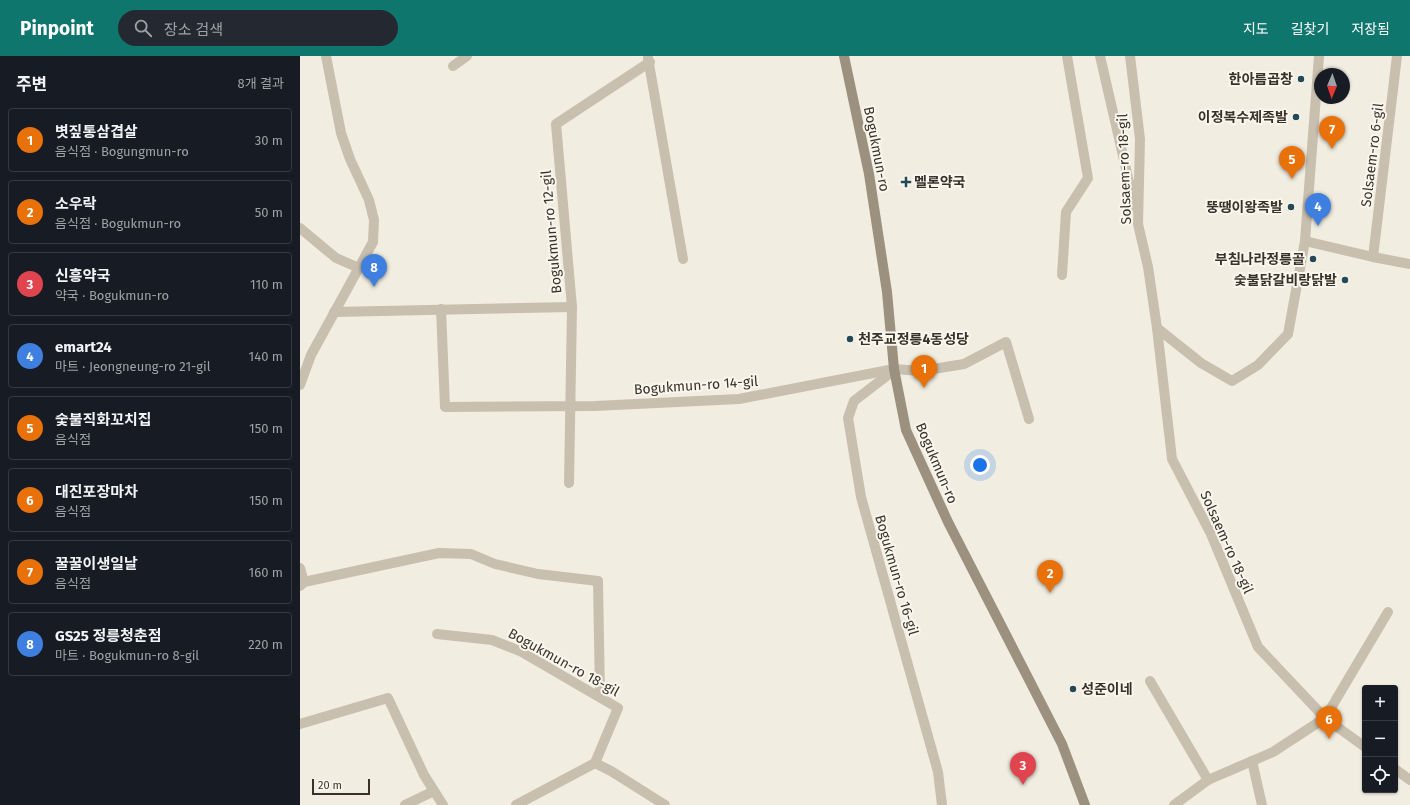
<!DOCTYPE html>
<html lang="ko">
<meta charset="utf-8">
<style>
:root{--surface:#171b24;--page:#242831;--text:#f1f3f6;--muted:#9ea1a6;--line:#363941;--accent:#0f766e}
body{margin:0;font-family:"Fira Sans","Noto Sans KR",sans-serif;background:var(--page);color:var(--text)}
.controls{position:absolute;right:12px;bottom:12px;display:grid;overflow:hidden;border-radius:4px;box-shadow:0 1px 3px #0004}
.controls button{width:36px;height:36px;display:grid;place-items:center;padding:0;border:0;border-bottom:1px solid var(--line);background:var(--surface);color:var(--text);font:20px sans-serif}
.compass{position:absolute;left:1014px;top:12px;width:36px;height:36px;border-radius:50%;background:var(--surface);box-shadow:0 1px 3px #0004;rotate:182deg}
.scale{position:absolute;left:12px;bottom:10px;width:58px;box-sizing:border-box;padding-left:4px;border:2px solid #38322b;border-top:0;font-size:11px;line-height:14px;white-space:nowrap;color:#38322b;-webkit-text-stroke:3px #f9f6ed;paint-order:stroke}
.you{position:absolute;left:680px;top:409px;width:14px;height:14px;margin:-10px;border:3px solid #fff;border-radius:50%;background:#1a73e8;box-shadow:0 0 0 6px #1a73e833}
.badge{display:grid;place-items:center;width:26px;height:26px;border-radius:50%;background:var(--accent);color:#fff;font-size:13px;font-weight:700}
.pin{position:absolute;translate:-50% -33px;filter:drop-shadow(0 1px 2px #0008)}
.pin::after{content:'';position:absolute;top:21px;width:14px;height:12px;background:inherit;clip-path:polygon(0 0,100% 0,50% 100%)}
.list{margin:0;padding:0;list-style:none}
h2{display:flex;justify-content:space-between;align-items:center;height:52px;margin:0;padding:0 16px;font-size:17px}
h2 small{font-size:13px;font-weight:400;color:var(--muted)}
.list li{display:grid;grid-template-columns:26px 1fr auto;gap:12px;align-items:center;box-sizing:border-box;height:64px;margin:0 8px 8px;padding:0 8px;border:1px solid var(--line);border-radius:4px}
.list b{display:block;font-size:15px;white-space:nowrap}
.list p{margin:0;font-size:13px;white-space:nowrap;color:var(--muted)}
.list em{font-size:13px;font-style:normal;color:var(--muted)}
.icon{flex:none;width:22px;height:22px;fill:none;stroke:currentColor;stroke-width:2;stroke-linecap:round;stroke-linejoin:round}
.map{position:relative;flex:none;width:1110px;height:749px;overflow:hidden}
header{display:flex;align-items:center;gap:24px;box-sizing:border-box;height:56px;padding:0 20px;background:var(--accent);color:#fff}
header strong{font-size:19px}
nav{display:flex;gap:22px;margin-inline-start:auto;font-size:14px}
.search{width:280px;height:36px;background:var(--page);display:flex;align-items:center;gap:10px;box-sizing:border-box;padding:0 14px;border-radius:22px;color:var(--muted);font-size:15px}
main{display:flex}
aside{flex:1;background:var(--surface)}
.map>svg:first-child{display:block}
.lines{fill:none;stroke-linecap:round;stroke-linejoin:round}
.lane{stroke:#c9bfae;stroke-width:10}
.street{stroke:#c9bfae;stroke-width:10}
.secondary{stroke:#9c907f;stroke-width:10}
.poi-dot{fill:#244956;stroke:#f9f6ed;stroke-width:1.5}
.labels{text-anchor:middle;stroke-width:4;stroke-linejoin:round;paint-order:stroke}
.poi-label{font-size:14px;font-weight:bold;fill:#38322b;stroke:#f9f6ed;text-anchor:end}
.street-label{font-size:14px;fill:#38322b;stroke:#f9f6ed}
</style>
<header>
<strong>Pinpoint</strong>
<div class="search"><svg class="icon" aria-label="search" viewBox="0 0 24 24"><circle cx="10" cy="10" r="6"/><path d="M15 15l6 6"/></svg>장소 검색</div>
<nav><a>지도</a><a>길찾기</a><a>저장됨</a></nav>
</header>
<main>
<aside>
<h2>주변<small>8개 결과</small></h2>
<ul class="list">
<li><span class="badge" style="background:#e8710a">1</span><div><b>볏짚통삼겹살</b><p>음식점 · Bogungmun-ro</p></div><em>30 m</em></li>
<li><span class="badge" style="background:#e8710a">2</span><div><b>소우락</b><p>음식점 · Bogukmun-ro</p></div><em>50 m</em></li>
<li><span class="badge" style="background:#e0444e">3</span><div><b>신흥약국</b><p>약국 · Bogukmun-ro</p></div><em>110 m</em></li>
<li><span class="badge" style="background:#3f7fe0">4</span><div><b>emart24</b><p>마트 · Jeongneung-ro 21-gil</p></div><em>140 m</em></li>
<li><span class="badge" style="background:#e8710a">5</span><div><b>숯불직화꼬치집</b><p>음식점</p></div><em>150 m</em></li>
<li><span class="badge" style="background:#e8710a">6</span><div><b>대진포장마차</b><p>음식점</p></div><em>150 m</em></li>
<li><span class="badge" style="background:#e8710a">7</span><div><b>꿀꿀이생일날</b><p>음식점</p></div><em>160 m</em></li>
<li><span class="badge" style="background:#3f7fe0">8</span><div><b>GS25 정릉청춘점</b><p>마트 · Bogukmun-ro 8-gil</p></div><em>220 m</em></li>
</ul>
</aside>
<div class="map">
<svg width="1110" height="749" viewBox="0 0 1110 749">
<rect width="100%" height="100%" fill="#f1ede1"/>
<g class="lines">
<g class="lane">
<polyline points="850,625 908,724"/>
<polyline points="952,705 962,749"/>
</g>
<g class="street">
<polyline points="800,0 835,152"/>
<polyline points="830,0 840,83 838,168 848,211 857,272 901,307 932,325 958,309 988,278 1005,185 1019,0"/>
<polyline points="348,2 383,203"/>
<polyline points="153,10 167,0"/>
<polyline points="0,172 36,202 59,212"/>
<polyline points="1005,185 1073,201 1110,208"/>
<polyline points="1073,201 1097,0"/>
<polyline points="762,219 766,156 788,122 767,0"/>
<polyline points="141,253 145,351 295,350 439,343 594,313 621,315 664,308 706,286 729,363"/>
<polyline points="34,256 272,251"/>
<polyline points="857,272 872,403 911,478 958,591 1025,662 1065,691"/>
<polyline points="593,315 554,345 548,362 561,441 638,716 642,749"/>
<polyline points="0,329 11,299 73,186 74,164 69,144 50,103 41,77 26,0"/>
<polyline points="269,427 272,251 256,68 350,6"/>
<polyline points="0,512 4,526"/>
<polyline points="0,530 4,526 139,497 171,498 195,508 238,518 298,525 300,641"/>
<polyline points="137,578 192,584 220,595 318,652 295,707 216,749"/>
<polyline points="0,668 88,642 124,719 143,749"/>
<polyline points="295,707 311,715 365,749"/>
<polyline points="1095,713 1110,724"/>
<polyline points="105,749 134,735"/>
<polyline points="874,749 908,724 973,696 1025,662 1088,556"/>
</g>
<polyline class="secondary" points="544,0 569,118 587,236 594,313 606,374 648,466 762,688 785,749"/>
</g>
<g class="poi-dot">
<circle cx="1001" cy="23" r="4"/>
<circle cx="996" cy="61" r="4"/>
<path d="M604 120h4v4h4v4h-4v4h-4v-4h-4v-4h4z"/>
<circle cx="991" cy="151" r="4"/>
<circle cx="1013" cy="203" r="4"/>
<circle cx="1045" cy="224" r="4"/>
<circle cx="550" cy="283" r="4"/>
<circle cx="773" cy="633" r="4"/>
</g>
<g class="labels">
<g class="poi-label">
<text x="993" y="28">한아름곱창</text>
<text x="988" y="66">이정복수제족발</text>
<text x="614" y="131" text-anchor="start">멜론약국</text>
<text x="983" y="156">뚱땡이왕족발</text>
<text x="1005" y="208">부침나라정릉골</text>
<text x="1037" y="229">숯불닭갈비랑닭발</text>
<text x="558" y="288" text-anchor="start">천주교정릉4동성당</text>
<text x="781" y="638" text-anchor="start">성준이네</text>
</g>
<g class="street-label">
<text transform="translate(577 93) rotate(79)" y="5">Bogukmun-ro</text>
<text transform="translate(1072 99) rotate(-83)" y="5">Solsaem-ro 6-gil</text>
<text transform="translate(824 113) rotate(-92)" y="5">Solsaem-ro 18-gil</text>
<text transform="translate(251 176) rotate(-95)" y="5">Bogukmun-ro 12-gil</text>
<text transform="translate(396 329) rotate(-4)" y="5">Bogukmun-ro 14-gil</text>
<text transform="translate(637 407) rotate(67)" y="5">Bogukmun-ro</text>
<text transform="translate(927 486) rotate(66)" y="5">Solsaem-ro 18-gil</text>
<text transform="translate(597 519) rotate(74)" y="5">Bogukmun-ro 16-gil</text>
<text transform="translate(264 606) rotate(29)" y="5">Bogukmun-ro 18-gil</text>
</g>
</g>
</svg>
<div class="controls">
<button>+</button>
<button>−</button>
<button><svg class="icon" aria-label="locate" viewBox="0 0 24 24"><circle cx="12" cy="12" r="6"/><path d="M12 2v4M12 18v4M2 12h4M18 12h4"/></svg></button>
</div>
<svg class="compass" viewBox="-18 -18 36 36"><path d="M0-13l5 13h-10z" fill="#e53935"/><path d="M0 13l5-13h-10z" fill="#9ea1a6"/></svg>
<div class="scale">20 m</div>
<div class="you"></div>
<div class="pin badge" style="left:624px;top:332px;background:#e8710a">1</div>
<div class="pin badge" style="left:750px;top:537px;background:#e8710a">2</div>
<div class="pin badge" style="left:723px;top:729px;background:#e0444e">3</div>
<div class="pin badge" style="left:1018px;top:170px;background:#3f7fe0">4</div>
<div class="pin badge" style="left:992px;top:123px;background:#e8710a">5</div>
<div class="pin badge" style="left:1029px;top:683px;background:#e8710a">6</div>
<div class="pin badge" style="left:1032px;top:93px;background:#e8710a">7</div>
<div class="pin badge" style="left:74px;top:231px;background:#3f7fe0">8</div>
</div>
</main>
